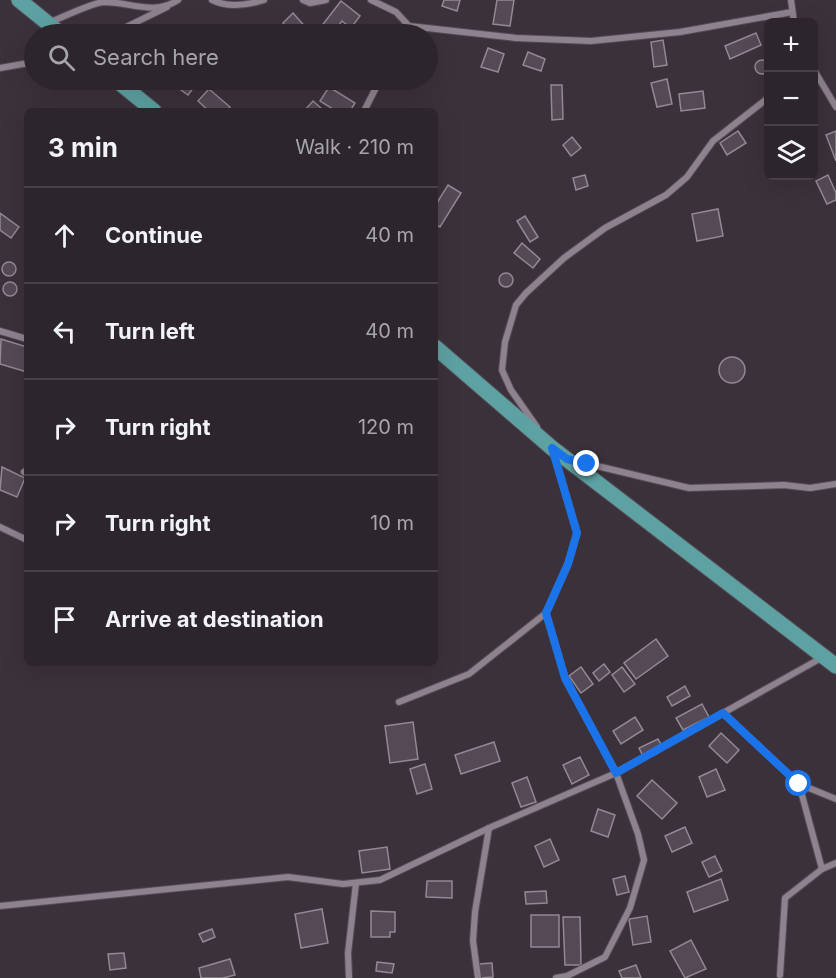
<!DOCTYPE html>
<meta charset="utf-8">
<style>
:root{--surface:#2c252c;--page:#342d34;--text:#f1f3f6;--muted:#a6a5a9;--line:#484248}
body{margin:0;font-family:Inter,sans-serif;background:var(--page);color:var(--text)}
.controls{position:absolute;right:18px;top:18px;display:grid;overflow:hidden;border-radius:9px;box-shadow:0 6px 24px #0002}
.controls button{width:54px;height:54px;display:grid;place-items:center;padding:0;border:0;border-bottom:2px solid var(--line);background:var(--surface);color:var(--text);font:30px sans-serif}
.stop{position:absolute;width:18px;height:18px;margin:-14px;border:4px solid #1a73e8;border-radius:50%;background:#fff}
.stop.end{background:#1a73e8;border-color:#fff;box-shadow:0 2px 6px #0008}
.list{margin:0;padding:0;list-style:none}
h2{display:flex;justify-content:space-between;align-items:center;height:78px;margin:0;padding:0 24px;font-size:26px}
h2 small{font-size:20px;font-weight:400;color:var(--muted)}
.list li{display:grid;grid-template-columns:39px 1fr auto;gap:18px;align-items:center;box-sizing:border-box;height:96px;padding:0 24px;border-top:2px solid var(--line)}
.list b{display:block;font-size:22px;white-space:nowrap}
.list em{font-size:20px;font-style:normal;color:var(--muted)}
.icon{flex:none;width:33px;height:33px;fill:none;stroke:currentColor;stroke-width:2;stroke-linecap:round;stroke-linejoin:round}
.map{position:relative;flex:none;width:836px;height:978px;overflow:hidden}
.search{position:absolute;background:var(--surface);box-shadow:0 6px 24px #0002;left:24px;top:24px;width:414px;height:66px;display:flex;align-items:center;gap:15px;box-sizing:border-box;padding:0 21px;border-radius:33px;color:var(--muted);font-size:22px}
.panel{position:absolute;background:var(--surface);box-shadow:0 6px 24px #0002;left:24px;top:108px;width:414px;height:558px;border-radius:9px}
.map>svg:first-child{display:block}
.building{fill:#544954;stroke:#938893;stroke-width:1.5}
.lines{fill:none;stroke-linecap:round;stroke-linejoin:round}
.minor-casing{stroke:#554d55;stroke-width:8}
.primary-casing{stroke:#554d55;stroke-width:17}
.minor{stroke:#8e828e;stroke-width:6}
.primary{stroke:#5da1a2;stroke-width:15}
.route{stroke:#1a73e8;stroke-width:8}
</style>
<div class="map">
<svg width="836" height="978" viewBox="0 0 836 978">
<rect width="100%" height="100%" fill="#3b313b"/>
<g class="building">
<polygon points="444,0 460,0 457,11 442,6"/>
<polygon points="497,0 514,0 510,26 493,24"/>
<polygon points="341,1 360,16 351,28 342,21 332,34 329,34 320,28"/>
<polygon points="293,13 308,30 303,34 293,34 283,23"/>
<polygon points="756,33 761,45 730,59 725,46"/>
<polygon points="663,40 667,65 654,67 651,42"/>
<polygon points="488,48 504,54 498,72 481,67"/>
<polygon points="528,52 545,59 541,71 523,65"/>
<circle cx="762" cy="67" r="7"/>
<polygon points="667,79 672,104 657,107 651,83"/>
<polygon points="167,80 195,80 198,82 188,95"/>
<polygon points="551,85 562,85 563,119 552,120"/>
<polygon points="329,87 355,103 350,111 336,111 320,101"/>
<polygon points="209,89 230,107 227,111 209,111 198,101"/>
<polygon points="703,91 705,108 681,111 679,94"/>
<polygon points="313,101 322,109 320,111 304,111"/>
<polygon points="738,131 746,143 727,155 720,143"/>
<polygon points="836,131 836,161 826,135"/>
<polygon points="572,137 581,148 571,156 563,145"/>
<polygon points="585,175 588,186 576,190 573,178"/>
<polygon points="828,175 836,193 836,200 827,204 816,181"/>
<polygon points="448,185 461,193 440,227 435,224 435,206"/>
<polygon points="718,209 723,236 697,241 692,214"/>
<polygon points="0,213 19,227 11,238 0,230"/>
<polygon points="525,216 538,237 530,242 517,221"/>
<polygon points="522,243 540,259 533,268 514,253"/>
<circle cx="9" cy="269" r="7"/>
<circle cx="506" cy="280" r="7"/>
<circle cx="10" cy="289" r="7"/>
<polygon points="1,339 27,347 27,372 0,364"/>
<circle cx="732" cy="370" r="13"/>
<polygon points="2,467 25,478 17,497 0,490"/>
<polygon points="656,639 668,656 636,679 624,663"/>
<polygon points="604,664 610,672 599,681 593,673"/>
<polygon points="581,667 593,684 581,693 569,676"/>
<polygon points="622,667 635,684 624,692 612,675"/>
<polygon points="685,686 690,696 672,706 667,697"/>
<polygon points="702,704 709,717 683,730 676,718"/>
<polygon points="635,717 643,730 621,744 613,731"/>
<polygon points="413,722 418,759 390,763 385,726"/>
<polygon points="721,733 739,750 727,763 709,746"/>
<polygon points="658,739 662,746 643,756 639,748"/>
<polygon points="494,742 500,761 461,774 455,755"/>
<polygon points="580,757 589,775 572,784 563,765"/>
<polygon points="425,764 432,789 417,794 410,769"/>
<polygon points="716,769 725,790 707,797 699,777"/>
<polygon points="527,777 536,802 521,807 512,783"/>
<polygon points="652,780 677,803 662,819 637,796"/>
<polygon points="598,809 615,815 608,837 591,831"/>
<polygon points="685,827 692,843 672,852 665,836"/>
<polygon points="550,839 559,860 544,867 535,846"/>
<polygon points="387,847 390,869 362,873 359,851"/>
<polygon points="715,856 722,871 709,877 702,862"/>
<polygon points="625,876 629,892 617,895 613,879"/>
<polygon points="721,879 728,900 694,912 687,892"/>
<polygon points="427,881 452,881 452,898 426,897"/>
<polygon points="546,891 547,903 526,904 525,892"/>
<polygon points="322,909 328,943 301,948 295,914"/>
<polygon points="371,911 395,912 395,932 390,932 390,937 371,937"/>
<rect x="531" y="915" width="28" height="32"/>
<polygon points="647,916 651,942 633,945 629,919"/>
<polygon points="563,917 580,917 581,965 565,965"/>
<polygon points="212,929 215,937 203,942 199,934"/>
<polygon points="691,940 706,969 685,978 670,951"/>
<polygon points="124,953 126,968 110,970 108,954"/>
<polygon points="230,959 235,975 223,978 201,978 199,968"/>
<polygon points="377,962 394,964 392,973 376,971"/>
<polygon points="492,963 493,977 480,978 479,964"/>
<polygon points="636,965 641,978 622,978 619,971"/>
</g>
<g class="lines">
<defs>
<g id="minor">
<path d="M212 0C228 8 248 5 264 0"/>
<polyline points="303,0 310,3 326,0"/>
<polyline points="371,0 396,12 409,26 516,38 591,41 680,32 792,12"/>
<polyline points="791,0 794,22"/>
<path d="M50 22C64 17 91 3 104 2 130 2 154 16 178 0"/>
<polyline points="112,34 167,7"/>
<polyline points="404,34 409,26"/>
<polyline points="0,68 34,62"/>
<polyline points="814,70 836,107"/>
<polyline points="364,111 380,80"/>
<polyline points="0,331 27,339"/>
<polyline points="537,427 511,390 502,370 505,342 516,305 526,293 564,258 605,228 666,195 687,177 713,141 768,98"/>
<polyline points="554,453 577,533 568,564 546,613 565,678 616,773 638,834 644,860 630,908 605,957 567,976 556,978"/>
<polyline points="576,461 689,488 784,485 810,488 836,484"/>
<polyline points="24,472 27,470"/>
<polyline points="0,527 27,540"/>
<polyline points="399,702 469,674 546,613"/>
<polyline points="723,713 799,784 836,799"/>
<polyline points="799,784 822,869"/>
<polyline points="0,906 288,877 343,884 380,880 489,828 616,773 823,657"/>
<polyline points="780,975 785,898 822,869 836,863"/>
<polyline points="349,978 348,953 356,883"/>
<polyline points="478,978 473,941 475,912 489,828"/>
</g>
<g id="primary">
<polyline points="19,0 61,34"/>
<polyline points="116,80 154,111"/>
<polyline points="435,347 552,448 836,666"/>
</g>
</defs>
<use href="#minor" class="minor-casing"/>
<use href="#primary" class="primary-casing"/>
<use href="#minor" class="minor"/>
<use href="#primary" class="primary"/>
</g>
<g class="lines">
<polyline class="route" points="587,464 567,459 552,448 577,533 568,564 546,613 565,678 616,773 723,713 799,784"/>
</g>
</svg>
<div class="controls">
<button>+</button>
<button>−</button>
<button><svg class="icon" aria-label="layers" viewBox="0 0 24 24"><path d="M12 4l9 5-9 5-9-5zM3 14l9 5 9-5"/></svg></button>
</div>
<div class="stop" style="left:799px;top:784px"></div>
<div class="stop end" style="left:587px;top:464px"></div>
<div class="search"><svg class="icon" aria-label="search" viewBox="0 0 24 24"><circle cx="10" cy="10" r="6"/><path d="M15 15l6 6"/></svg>Search here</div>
<section class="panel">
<h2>3 min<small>Walk · 210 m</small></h2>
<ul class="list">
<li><svg class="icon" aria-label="ahead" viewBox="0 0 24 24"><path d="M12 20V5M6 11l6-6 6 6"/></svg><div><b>Continue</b></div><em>40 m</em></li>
<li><svg class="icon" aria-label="left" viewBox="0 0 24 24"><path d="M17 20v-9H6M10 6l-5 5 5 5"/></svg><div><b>Turn left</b></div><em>40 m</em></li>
<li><svg class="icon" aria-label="right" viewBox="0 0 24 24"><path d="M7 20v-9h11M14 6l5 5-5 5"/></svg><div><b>Turn right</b></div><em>120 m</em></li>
<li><svg class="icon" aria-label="right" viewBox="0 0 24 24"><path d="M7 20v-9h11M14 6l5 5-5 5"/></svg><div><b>Turn right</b></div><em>10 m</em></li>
<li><svg class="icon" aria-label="arrive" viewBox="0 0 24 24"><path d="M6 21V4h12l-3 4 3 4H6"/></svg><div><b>Arrive at destination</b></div></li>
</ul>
</section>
</div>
